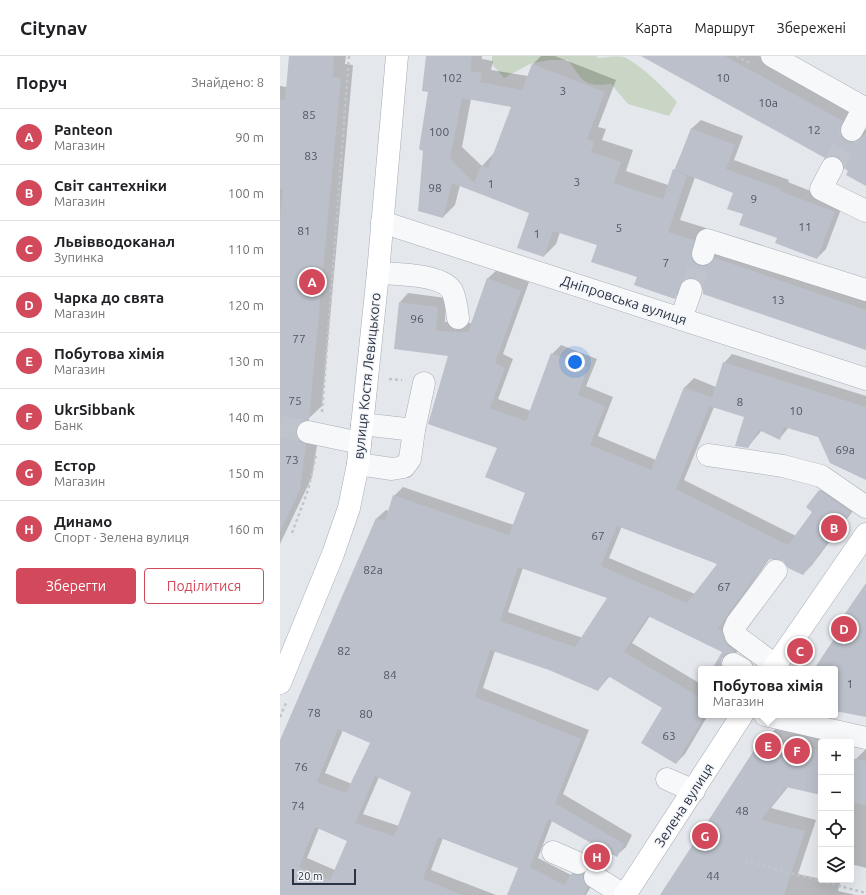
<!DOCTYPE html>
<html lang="uk">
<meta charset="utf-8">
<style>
:root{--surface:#fff;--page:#f2f2f2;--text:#202124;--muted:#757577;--line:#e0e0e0;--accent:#d1495b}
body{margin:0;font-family:Ubuntu,sans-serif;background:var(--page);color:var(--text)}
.controls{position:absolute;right:12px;bottom:12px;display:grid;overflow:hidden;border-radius:4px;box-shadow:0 4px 16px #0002}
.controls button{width:36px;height:36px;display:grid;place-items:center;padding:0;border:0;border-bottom:1px solid var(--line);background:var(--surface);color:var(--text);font:20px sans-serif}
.scale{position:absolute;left:12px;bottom:10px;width:64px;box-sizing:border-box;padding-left:4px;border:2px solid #2b3445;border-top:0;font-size:11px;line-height:14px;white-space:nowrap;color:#2b3445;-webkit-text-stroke:3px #f4f6f9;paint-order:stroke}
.you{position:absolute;left:295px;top:306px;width:14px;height:14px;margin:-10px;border:3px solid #fff;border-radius:50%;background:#1a73e8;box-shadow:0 0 0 6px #1a73e833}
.badge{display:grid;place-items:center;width:26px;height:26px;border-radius:50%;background:var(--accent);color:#fff;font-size:13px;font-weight:700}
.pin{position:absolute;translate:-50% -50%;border:2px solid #fff;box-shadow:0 1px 4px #0006}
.popup{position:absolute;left:418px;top:610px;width:140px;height:52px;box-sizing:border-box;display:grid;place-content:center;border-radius:4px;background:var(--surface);filter:drop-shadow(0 1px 3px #0005);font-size:13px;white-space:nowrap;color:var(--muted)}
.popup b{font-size:15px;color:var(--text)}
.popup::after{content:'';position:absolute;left:50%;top:100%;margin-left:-8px;border:8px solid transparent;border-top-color:var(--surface)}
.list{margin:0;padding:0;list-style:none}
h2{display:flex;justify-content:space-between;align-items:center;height:52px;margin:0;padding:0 16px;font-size:17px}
h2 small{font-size:13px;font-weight:400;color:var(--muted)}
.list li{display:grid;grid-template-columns:26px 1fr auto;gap:12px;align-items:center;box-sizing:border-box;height:56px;padding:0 16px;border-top:1px solid var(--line)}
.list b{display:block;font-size:15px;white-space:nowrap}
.list p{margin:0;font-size:13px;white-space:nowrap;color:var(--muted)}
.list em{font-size:13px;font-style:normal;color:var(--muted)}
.actions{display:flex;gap:8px;padding:12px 16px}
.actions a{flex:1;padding:9px 0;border:1px solid var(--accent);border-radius:4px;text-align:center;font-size:14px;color:var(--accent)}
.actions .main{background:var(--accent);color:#fff}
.icon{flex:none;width:22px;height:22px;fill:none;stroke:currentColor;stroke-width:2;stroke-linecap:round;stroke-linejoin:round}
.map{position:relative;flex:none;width:586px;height:839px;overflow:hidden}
header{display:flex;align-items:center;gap:24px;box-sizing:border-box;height:56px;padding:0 20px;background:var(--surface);border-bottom:1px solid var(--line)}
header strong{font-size:19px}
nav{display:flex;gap:22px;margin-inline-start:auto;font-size:14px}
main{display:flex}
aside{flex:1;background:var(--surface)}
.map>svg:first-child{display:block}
.green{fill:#c9d6c5}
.shadow{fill:#0003;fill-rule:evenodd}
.building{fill:#bbc0ca;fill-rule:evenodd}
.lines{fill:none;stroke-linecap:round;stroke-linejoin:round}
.minor-tunnel{stroke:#bfc3cb;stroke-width:22;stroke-dasharray:22 11;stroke-linecap:butt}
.minor-casing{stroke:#a9aeb7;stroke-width:23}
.major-casing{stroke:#a3abb8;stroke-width:23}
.path{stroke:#c2c5cb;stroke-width:2.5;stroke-dasharray:3 3;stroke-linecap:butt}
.minor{stroke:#f7f8fa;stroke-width:22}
.major{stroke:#fff;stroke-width:22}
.labels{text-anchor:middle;stroke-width:3;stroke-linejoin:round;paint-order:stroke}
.number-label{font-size:12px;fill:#4f5766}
.street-label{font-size:14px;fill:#2b3445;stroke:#f4f6f9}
</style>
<header>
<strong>Citynav</strong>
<nav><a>Карта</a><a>Маршрут</a><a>Збережені</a></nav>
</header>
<main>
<aside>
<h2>Поруч<small>Знайдено: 8</small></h2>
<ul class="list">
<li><span class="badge">A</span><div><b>Panteon</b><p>Магазин</p></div><em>90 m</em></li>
<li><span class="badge">B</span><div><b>Світ сантехніки</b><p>Магазин</p></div><em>100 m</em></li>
<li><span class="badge">C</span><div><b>Львівводоканал</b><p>Зупинка</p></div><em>110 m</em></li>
<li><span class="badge">D</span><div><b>Чарка до свята</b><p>Магазин</p></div><em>120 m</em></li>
<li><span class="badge">E</span><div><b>Побутова хімія</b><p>Магазин</p></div><em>130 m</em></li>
<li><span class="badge">F</span><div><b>UkrSibbank</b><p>Банк</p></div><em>140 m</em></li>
<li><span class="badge">G</span><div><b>Естор</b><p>Магазин</p></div><em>150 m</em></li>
<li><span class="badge">H</span><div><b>Динамо</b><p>Спорт · Зелена вулиця</p></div><em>160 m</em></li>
</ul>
<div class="actions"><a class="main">Зберегти</a><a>Поділитися</a></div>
</aside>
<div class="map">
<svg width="586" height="839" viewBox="0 0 586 839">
<rect width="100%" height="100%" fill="#e4e7ec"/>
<path class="green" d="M212 0H316L319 2C326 1 336 0 344 1 361 9 384 32 397 46L389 60 348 48 331 28C303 31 303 25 288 4H269L250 8 224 22 212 8Z"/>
<g class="shadow">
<polygon points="10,0 66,0 65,8 73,9 42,350 28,363 29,367 39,376 32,421 0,488 0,30 7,31"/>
<path d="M147 0H202V3L213 5 211 14 248 20 253 8 261 0H275L336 24 318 71 326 73 322 84 353 94 346 115 388 129 412 72 421 64 463 80 454 104 509 124 508 126 563 148 546 193 537 202 498 181 464 158 454 136 415 121 400 164 426 172 423 188 433 198H439L586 237V293L424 232 421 225 415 221H410L407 229 394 242 358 220 318 189 280 176 276 188 264 200 250 156 180 129 175 149 163 161ZM191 43 233 50 214 97 202 110 182 91Z"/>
<polygon points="363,0 479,0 574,53 578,73 586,74 586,129 570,114 559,100"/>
<path d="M217 214 249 226 223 298 233 303 218 343 251 355 272 298 281 289 317 303 306 330 333 341 318 380 376 404 405 331 414 322 436 331 444 307 452 298 586 340V423L539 380 509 371 500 382 482 374 468 391 466 361 434 351 404 424 516 480 533 456 527 451 548 425 579 447 532 509 523 518 504 504 490 502 447 563 465 587 457 596H450L449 599 455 613H441L443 600 441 603 439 613H433L444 595 370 560 352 587 421 628V659H428L405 698 396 707 383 651 330 620 318 634 269 613 215 595 203 632 309 674 283 738 352 779 346 791 337 799 332 797 321 809 312 808V818L316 822 306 839H228L239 811 163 782 151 814 216 839H0V686L97 462 106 454 109 455 114 440 123 431 234 469 247 437 218 392 170 300 120 246 128 237 166 242 165 266 192 267 208 222ZM342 470 439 507 415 538 329 502ZM243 512 329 542 303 582 228 556ZM63 674 92 686 72 728 45 717ZM99 721 132 735 119 770 83 758ZM272 765 313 786 309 799 311 810 301 809 291 819 258 802ZM39 772 69 784 55 814 27 802Z"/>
<polygon points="498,671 563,686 541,686 541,734 508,731 491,752 536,764 518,818 560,827 558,835 576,839 381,839 481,685"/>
<polygon points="586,693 586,812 571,808 571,723 576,703"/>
</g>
<g class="building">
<polygon points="9,0 54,0 53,21 61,22 29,364 19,367 16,374 16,380 19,385 26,388 20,434 0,476 0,161 3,133 0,133 0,44 5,44"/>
<path d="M146 0H192L190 15 202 17 200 26 242 34 252 8 325 36 307 83 314 86 311 96 341 106 334 127 383 143 393 113 407 120 388 176 414 184 411 201 414 207 420 210H426L431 207 435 202 586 254V294L423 238V232L421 226 415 222H408L403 225 395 243 354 229 357 221 311 206 317 189 273 175 264 201 237 192 249 157 172 127 163 162 138 155 143 95 139 93 148 36 142 35ZM182 42 231 51 208 112 201 109 194 127 170 103Z"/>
<polygon points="361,0 445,0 563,65 560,75 562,81 566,85 572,86 578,85 586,77 586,130 566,119 568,115 564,112 563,106 558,101 552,100 545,102"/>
<polygon points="411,72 455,89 446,113 501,133 500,135 555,156 537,203 495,187 497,182 459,169 463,158 447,153 453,137 395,114"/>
<path d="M207 222 241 235 215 307 225 312 210 352 246 365 271 297 308 311 298 339 325 350 310 389 371 414 404 331 432 342 443 306 586 351V424L550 407 538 381 504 371 500 384 479 374 468 392 455 390 464 361 429 350 430 349 396 433 508 489 532 456 526 451 539 434 571 456 523 519 508 512 503 505 488 503 438 572 442 575 444 584 448 590 457 597H447L442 602 441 608 442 613H432L442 596 368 560 344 596 421 642V666L396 708 361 687 382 652 328 620 318 635 269 614 210 594 195 641 301 683 275 747 344 788 337 801 330 797 321 810 316 809 310 810 308 800 305 797 311 787 268 763 250 811 284 829 291 818 299 819 303 818 304 827 308 831 304 839H227L238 812 158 781 143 823 182 839H0V684L96 462 105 465 113 439 229 479 245 437 205 421 217 392 148 368 168 300 114 293 119 246 158 251 156 275 188 276ZM337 470 437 508 407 547 321 510ZM238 511 327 542 295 591 220 565ZM58 673 90 687 66 737 37 726ZM95 720 131 736 114 780 75 767ZM35 771 67 785 50 824 19 811Z"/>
<polygon points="586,527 586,661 555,655 555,613 534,613 566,565 562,562"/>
<polygon points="485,682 541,695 541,739 506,731 481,764 525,775 504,839 380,839 480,685"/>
<polygon points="571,702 586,705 586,750 571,746"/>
</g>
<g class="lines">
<g class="minor-tunnel">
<polyline points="552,112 572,74"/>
<polyline points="411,234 423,198"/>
<polyline points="0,370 28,376"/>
</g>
<defs>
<g id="minor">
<polyline points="492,0 586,53"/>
<polyline points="572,74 584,51"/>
<polyline points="552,112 541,133 586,155"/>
<polyline points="102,166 586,323"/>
<polyline points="423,198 427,184 586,234"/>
<path d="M98 217C116 218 166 218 173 237 176 245 177 254 178 262"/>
<polyline points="401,263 411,234"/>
<polyline points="82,368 134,374"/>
<polyline points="28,376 80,387"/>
<polyline points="428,399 503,410 541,420 586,451"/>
<polyline points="78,408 112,413 124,411 130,403 134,374 144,327"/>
<polyline points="453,608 462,613"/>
<polyline points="495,609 456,580 454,574 457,567 496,515"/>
<polyline points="485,659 586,682"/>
<polyline points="387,723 414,735"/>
<polyline points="273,796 298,807"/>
<polyline points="315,821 344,839"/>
</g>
<g id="major">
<polyline points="493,613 586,478"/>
<polyline points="0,627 53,498 69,452 78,408 98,217 117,0"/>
<polyline points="345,839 462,659"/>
</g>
</defs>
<use href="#minor" class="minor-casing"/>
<use href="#major" class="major-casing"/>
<g class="path">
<polyline points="456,0 472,8"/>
<polyline points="109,323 122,324"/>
<polyline points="42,356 69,0"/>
<polyline points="12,477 28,434 36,399"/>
<polyline points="0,661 6,647"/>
<polyline points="465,805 586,837"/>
</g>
<use href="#minor" class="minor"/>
<use href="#major" class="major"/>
</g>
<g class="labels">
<g class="number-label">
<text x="172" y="26">102</text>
<text x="443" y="26">10</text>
<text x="283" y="39">3</text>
<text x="488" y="51">10а</text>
<text x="29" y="63">85</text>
<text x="534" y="78">12</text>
<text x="159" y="80">100</text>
<text x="31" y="104">83</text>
<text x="297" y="130">3</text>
<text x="211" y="132">1</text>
<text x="155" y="136">98</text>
<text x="474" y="147">9</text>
<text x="525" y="175">11</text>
<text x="339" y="176">5</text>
<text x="24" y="179">81</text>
<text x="257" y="182">1</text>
<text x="386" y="211">7</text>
<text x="498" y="248">13</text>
<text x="137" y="267">96</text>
<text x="19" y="287">77</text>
<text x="15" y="349">75</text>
<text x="460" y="350">8</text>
<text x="516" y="359">10</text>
<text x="565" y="398">69а</text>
<text x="12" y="408">73</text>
<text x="318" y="484">67</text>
<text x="93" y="518">82а</text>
<text x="444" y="535">67</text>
<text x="64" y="599">82</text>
<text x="110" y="623">84</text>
<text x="570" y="632">1</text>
<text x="34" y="661">78</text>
<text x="86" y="662">80</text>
<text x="389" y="684">63</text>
<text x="21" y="715">76</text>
<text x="18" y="754">74</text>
<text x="462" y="759">48</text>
<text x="433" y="824">44</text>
</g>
<g class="street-label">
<text transform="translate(344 244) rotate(18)" y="5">Дніпровська вулиця</text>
<text transform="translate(87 320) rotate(-84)" y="5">вулиця Костя Левицького</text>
<text transform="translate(404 749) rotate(-57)" y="5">Зелена вулиця</text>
</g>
</g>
</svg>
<div class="controls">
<button>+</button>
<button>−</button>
<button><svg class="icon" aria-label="locate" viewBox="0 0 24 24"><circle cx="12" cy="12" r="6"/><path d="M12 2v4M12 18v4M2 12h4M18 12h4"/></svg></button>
<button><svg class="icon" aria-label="layers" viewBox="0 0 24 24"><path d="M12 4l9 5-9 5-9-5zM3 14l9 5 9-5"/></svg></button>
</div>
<div class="scale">20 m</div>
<div class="you"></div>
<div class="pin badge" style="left:32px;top:226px">A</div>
<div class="pin badge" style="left:554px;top:472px">B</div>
<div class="pin badge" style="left:520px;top:595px">C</div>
<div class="pin badge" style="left:564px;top:573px">D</div>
<div class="pin badge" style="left:488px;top:690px">E</div>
<div class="popup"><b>Побутова хімія</b>Магазин</div>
<div class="pin badge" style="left:517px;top:695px">F</div>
<div class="pin badge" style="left:425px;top:780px">G</div>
<div class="pin badge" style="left:317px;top:801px">H</div>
</div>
</main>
